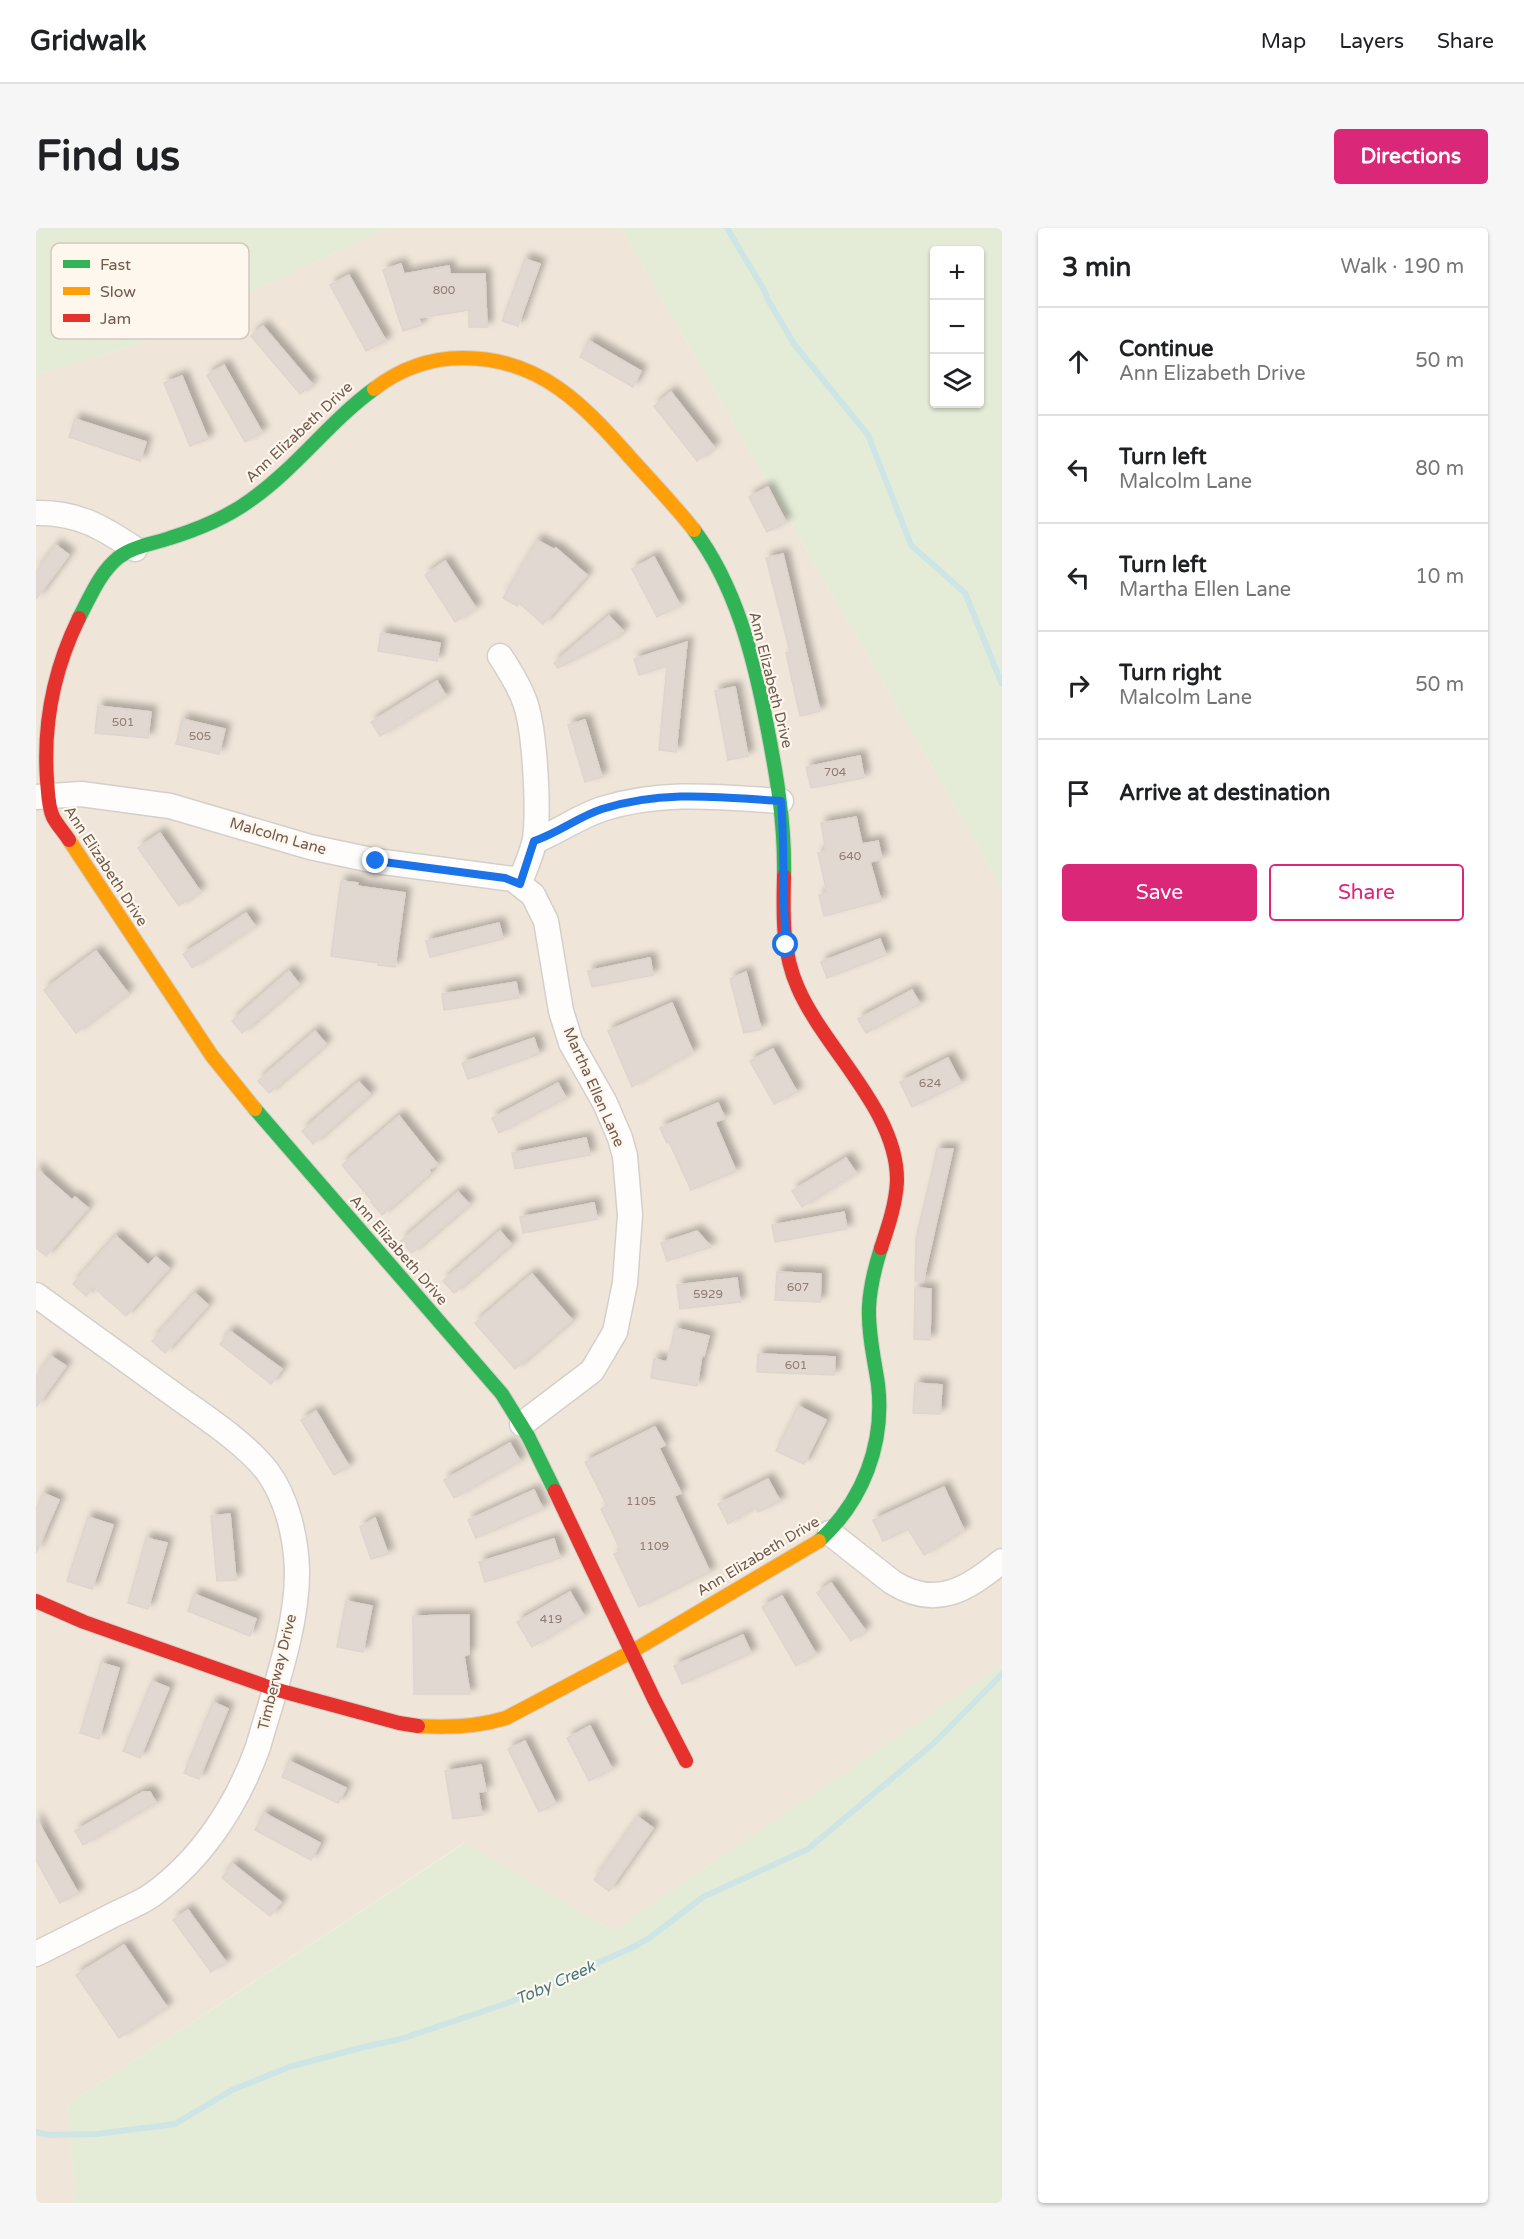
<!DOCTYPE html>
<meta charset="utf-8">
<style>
:root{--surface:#fff;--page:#f6f6f6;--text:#202124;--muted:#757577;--line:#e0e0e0;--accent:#db2777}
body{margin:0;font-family:"Varela Round",sans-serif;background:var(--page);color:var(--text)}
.controls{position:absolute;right:18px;top:18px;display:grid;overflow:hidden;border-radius:6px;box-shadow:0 2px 4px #0004}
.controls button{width:54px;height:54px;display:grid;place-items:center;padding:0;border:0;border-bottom:2px solid var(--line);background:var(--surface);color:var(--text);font:30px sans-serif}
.stop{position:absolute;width:18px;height:18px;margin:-14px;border:4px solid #1a73e8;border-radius:50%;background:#fff}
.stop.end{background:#1a73e8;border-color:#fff;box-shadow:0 2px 6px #0008}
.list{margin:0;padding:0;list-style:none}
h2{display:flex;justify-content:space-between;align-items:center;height:78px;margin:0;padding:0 24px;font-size:26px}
h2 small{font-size:20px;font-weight:400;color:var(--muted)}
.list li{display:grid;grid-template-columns:39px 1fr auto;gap:18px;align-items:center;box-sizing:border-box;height:108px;padding:0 24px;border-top:2px solid var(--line)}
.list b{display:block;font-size:22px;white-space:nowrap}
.list p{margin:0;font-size:20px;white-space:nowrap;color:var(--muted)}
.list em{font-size:20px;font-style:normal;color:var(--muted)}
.actions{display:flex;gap:12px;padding:18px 24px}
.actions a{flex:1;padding:14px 0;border:2px solid var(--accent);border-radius:6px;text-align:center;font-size:21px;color:var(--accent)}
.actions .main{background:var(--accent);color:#fff}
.icon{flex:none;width:33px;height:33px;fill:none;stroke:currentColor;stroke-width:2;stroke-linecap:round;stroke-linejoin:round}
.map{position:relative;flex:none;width:966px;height:1975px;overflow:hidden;border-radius:6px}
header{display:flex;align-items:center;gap:36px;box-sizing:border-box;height:84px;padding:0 30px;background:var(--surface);border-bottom:2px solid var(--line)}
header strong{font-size:28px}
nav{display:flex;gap:33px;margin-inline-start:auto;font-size:21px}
.intro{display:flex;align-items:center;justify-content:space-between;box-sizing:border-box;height:144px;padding:0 36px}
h1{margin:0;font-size:42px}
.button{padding:15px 27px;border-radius:6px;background:var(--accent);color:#fff;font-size:21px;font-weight:700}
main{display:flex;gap:36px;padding:0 36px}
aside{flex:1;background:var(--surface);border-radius:6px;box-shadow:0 2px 4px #0004}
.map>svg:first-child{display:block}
.residential{fill:#efe5d9}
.green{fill:#e4ecd7;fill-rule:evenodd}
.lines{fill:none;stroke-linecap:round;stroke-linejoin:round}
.stream{stroke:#cee5e6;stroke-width:6}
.building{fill:#e0d8d1;stroke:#dfd5ce;stroke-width:1.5;filter:url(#shadow)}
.street-casing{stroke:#d5cfca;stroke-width:27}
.fast-casing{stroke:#d4cec6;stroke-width:16}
.slow-casing{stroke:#d4cec6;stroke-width:16}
.jam-casing{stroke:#d4cec6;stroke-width:16}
.street{stroke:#fefdfc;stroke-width:24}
.fast{stroke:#30b455;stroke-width:14}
.slow{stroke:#ff9f0a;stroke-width:14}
.jam{stroke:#e5322d;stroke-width:14}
.route{stroke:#1a73e8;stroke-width:8}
.labels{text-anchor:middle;stroke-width:4.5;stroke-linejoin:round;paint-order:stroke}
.number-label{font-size:12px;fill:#917c71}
.street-label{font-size:15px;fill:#735a4d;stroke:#fef7ee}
.water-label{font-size:16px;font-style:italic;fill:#45777f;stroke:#fef7ee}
.key{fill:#fef7ee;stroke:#d4c8be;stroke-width:1.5}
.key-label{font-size:16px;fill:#735a4d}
</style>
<header>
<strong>Gridwalk</strong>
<nav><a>Map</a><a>Layers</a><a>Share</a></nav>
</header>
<div class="intro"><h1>Find us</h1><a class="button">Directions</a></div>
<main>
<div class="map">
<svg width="966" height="1975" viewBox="0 0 966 1975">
<defs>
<filter id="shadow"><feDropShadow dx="5.5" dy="-5.5" stdDeviation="3" flood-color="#0004"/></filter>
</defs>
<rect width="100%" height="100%" fill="#f6f2eb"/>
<polygon class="residential" points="352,0 585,0 966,660 966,1437 577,1703 428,1615 32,1876 39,1975 0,1975 0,147 103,116"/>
<g class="green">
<polygon points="0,0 352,0 103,116 0,147"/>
<path d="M585 0H966V660ZM898 22H944V176H898Z"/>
<polygon points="966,1437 966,1975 39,1975 32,1876 429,1615 577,1703"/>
</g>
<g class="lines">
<g class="stream">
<polyline points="691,0 728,62 732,72 758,116 832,207 875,317 929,365 966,456"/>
<polyline points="0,1904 13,1907 61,1906 139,1896 196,1862 256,1838 332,1818 365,1811 469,1776 593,1721 612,1711 667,1669 772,1621 898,1515 966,1446"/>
</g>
</g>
<g class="building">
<polygon points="489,31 504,36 482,98 466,93"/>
<polygon points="365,36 368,46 413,38 414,46 449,46 451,99 433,99 433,82 383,90 385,97 367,103 347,42"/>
<polygon points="313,47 350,113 330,123 294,57"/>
<polygon points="227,98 276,156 264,166 215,108"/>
<polygon points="553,113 605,143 597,159 544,129"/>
<polygon points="188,137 226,204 209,214 171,147"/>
<polygon points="146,148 172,211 154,218 128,155"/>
<polygon points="635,164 678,219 661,233 618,178"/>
<polygon points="39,191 110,214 104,233 33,209"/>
<polygon points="732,259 750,294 731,304 713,269"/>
<polygon points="501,312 517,321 520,320 551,347 507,396 483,375 481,378 467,370"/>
<polygon points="20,317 33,327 0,371 0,343"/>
<polygon points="747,326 784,483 764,488 750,425 754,424 730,330"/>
<polygon points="618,329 644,377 621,389 596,341"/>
<polygon points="409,333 440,380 419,394 389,347"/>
<polygon points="573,388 587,403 576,412 522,440 518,435"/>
<polygon points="345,405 404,415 401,433 342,423"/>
<polygon points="651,414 640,524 623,522 631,438 603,447 598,431"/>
<polygon points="401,453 410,468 344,508 335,494"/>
<polygon points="699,459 712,528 692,532 679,463"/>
<polygon points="62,478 115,484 112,510 59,505"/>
<polygon points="146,491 189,501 183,526 140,516"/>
<polygon points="549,492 566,549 549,554 532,497"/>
<polygon points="824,528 828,550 775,560 770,539"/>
<polygon points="820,589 826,616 842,613 846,631 834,634 845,673 788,688 783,667 791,665 782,625 790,623 785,595"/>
<polygon points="124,605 164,663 143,678 102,620"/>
<polygon points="305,653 322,655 321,658 369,665 359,739 342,737 342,735 295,728"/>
<polygon points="210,685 219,698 156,740 147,726"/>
<polygon points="463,695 467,711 394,729 390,713"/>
<polygon points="844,711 850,727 791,750 785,734"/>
<polygon points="60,723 92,765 40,805 8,762"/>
<polygon points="614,730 617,747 556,759 552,743"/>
<polygon points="253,743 263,756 206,805 196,793"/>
<polygon points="710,744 725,801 708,805 694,751"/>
<polygon points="480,754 483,770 408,782 406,766"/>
<polygon points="876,762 884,776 830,805 822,791"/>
<polygon points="636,775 657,824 596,859 572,803"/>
<polygon points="279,803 290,816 233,865 222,853"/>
<polygon points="498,810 503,826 432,851 426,835"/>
<polygon points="737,821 761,864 738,876 714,833"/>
<polygon points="912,830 925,855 876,879 864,854"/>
<polygon points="323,854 334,866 277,916 266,903"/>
<polygon points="522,855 530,870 463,905 456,890"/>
<polygon points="682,875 689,890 679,894 700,943 655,962 633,914 631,915 624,900"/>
<polygon points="363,888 402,937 393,941 394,945 346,987 335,974 336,973 306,937"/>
<polygon points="550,910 554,927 479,941 476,925"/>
<polygon points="901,921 917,921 887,1054 879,1053 880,1011"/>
<polygon points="810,930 820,945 766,979 756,963"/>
<polygon points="0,940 36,972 39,969 52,980 10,1028 0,1020"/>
<polygon points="422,964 433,976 376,1025 365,1013"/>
<polygon points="558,975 561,991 487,1005 484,989"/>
<polygon points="808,984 811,1001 739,1014 736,997"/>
<polygon points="464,1003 475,1016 418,1065 407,1053"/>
<polygon points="661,1003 675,1019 631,1033 625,1015"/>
<polygon points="80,1008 112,1037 120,1029 133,1040 90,1088 57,1059 50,1068 37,1056"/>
<polygon points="741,1044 785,1046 784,1074 739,1072"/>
<polygon points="496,1046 536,1092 479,1141 439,1095"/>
<polygon points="701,1050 704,1074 644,1081 641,1057"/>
<polygon points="879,1060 895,1061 894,1112 878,1111"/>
<polygon points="159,1065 172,1077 129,1125 116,1113"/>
<polygon points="639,1100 673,1108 668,1128 666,1127 661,1158 615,1150 618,1131 631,1134"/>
<polygon points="194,1103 246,1141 235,1156 184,1116"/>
<polygon points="722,1126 799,1129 798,1147 721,1144"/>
<polygon points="15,1128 30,1138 0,1179 0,1149"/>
<polygon points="879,1155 906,1157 904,1186 877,1185"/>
<polygon points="762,1178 790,1192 768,1236 740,1223"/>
<polygon points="280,1183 313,1238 298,1247 265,1192"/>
<polygon points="619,1199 629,1217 623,1220 645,1265 638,1268 674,1344 603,1379 578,1326 585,1323 565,1281 571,1278 549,1234"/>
<polygon points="474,1215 484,1233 418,1270 408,1252"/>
<polygon points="732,1251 744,1273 722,1284 719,1279 692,1296 682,1276"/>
<polygon points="908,1259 928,1302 888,1327 872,1301 847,1313 837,1292"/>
<polygon points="498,1262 507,1281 440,1310 432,1292"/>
<polygon points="7,1265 23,1272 0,1325 0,1281"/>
<polygon points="194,1286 200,1352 181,1353 175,1288"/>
<polygon points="52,1289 77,1297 56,1361 31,1353"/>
<polygon points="339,1290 352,1326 335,1331 324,1299"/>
<polygon points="110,1310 131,1315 112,1381 92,1375"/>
<polygon points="518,1311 524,1330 449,1354 443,1334"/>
<polygon points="795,1355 829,1402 815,1413 781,1365"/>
<polygon points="534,1364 548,1388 496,1419 481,1394"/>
<polygon points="158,1366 220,1391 214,1408 152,1383"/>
<polygon points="746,1368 780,1426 760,1438 726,1379"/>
<polygon points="310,1373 336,1378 327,1424 301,1419"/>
<polygon points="433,1387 433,1426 428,1428 434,1466 378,1466 377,1388"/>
<polygon points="707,1407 715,1425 646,1456 638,1438"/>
<polygon points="65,1435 83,1440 63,1511 44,1505"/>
<polygon points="116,1453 133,1460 104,1530 87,1523"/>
<polygon points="177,1474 192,1481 163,1551 148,1545"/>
<polygon points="554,1498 576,1541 553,1553 531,1510"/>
<polygon points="489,1513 520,1576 503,1584 472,1521"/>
<polygon points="253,1533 310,1560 302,1575 246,1549"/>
<polygon points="445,1537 450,1563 442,1564 446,1587 417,1591 409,1543"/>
<polygon points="107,1564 114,1564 120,1575 47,1617 39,1603"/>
<polygon points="228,1585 284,1615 275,1632 219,1602"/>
<polygon points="602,1589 617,1600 573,1663 558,1652"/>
<polygon points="0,1590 42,1665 24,1675 0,1632"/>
<polygon points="197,1636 245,1674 234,1688 186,1650"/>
<polygon points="152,1682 190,1734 175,1744 137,1692"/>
<polygon points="88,1717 131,1779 83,1810 40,1747"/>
</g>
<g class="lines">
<defs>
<g id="street">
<path d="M0 285C41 284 66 299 99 321"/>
<path d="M464 428C474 443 484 459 490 477 499 506 503 581 499 611 496 626 488 642 484 655"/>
<polyline points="0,569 45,566 134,578 274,619 340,633 477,651 497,667 510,693 525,783 535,815 569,875 584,910 589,928 594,987 589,1055 579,1104 556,1143 486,1196"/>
<path d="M499 613C522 604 542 589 566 581 627 562 683 569 745 573"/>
<path d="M0 1067C48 1102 96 1136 144 1171 172 1191 210 1216 231 1243 251 1270 260 1309 261 1342 262 1398 237 1466 222 1519 201 1577 166 1631 116 1667 105 1675 91 1680 79 1686 52 1700 26 1713 0 1726"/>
<path d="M794 1305 856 1354C900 1382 931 1361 966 1333"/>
</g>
<g id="fast">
<path d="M658 302C700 358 718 430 731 498 741 549 749 595 748 648"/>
<path d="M43 390C54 369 64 344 83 329 98 318 117 316 134 310 163 301 192 289 216 271 261 239 294 193 338 161"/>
<polyline points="219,881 466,1166 492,1208 519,1263"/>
<path d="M783 1313C827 1273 849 1216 842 1156 838 1130 832 1105 833 1079 834 1059 839 1039 845 1020"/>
</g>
<g id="slow">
<path d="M338 161C364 141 395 130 427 130 508 130 551 181 600 236 620 258 640 279 658 302"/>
<polyline points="33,612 176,828 219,881"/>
<path d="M382 1498C413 1500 441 1499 470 1490L595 1424 783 1313"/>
</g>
<g id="jam">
<path d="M33 612C28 604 21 597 17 589 12 579 12 563 11 552 7 495 18 441 43 390"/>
<path d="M748 648C747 686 746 725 762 760 789 822 862 883 861 953 860 976 852 999 845 1020"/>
<polyline points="519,1263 618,1471 650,1533"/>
<polyline points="0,1373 48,1394 238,1461 363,1495 382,1498"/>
</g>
</defs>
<use href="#street" class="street-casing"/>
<use href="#fast" class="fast-casing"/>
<use href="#slow" class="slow-casing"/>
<use href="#jam" class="jam-casing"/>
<use href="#street" class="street"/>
<use href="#fast" class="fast"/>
<use href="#slow" class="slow"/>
<use href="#jam" class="jam"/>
</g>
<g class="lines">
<path class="route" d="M340 633 469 650 484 656 498 613C522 605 542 589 566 581 627 562 682 569 745 573 749 621 746 669 750 717"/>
</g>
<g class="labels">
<g class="number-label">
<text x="408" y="66">800</text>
<text x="87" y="498">501</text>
<text x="164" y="512">505</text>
<text x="799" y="548">704</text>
<text x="814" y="632">640</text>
<text x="894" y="859">624</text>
<text x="762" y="1063">607</text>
<text x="672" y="1070">5929</text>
<text x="760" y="1141">601</text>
<text x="605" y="1277">1105</text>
<text x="618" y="1322">1109</text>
<text x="515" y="1395">419</text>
</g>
<g class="street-label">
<text transform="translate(263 204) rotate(-43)" y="5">Ann Elizabeth Drive</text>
<text transform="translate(735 452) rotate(76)" y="5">Ann Elizabeth Drive</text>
<text transform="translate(242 608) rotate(16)" y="5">Malcolm Lane</text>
<text transform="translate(70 638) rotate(57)" y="5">Ann Elizabeth Drive</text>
<text transform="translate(558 859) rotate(66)" y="5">Martha Ellen Lane</text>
<text transform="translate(363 1022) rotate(49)" y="5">Ann Elizabeth Drive</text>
<text transform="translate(722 1328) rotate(-31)" y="5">Ann Elizabeth Drive</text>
<text transform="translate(241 1444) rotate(-76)" y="5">Timberway Drive</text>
</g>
<g class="water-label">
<text transform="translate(519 1754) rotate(-24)" y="6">Toby Creek</text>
</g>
</g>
<rect x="15" y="15" width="198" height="96" rx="9" class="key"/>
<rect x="27" y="32" width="27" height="8" fill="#30b455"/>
<rect x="27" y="59" width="27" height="8" fill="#ff9f0a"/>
<rect x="27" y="86" width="27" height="8" fill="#e5322d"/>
<g class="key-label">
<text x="64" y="42">Fast</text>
<text x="64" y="69">Slow</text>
<text x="64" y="96">Jam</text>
</g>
</svg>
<div class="controls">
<button>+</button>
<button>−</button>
<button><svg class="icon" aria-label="layers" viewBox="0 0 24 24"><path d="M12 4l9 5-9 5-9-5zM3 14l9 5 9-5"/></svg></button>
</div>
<div class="stop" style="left:750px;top:717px"></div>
<div class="stop end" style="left:340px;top:633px"></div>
</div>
<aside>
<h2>3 min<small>Walk · 190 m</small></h2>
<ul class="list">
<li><svg class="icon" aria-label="ahead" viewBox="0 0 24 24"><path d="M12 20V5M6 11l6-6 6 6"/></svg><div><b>Continue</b><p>Ann Elizabeth Drive</p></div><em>50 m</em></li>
<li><svg class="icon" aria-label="left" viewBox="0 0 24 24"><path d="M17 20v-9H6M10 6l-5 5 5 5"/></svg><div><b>Turn left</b><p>Malcolm Lane</p></div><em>80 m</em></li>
<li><svg class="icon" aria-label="left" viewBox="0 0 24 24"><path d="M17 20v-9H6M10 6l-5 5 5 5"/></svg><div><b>Turn left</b><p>Martha Ellen Lane</p></div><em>10 m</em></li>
<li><svg class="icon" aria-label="right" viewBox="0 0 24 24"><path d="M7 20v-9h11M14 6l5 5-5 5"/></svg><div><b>Turn right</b><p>Malcolm Lane</p></div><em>50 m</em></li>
<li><svg class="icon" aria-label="arrive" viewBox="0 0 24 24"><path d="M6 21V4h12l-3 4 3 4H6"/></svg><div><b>Arrive at destination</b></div></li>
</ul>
<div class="actions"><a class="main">Save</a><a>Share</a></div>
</aside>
</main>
